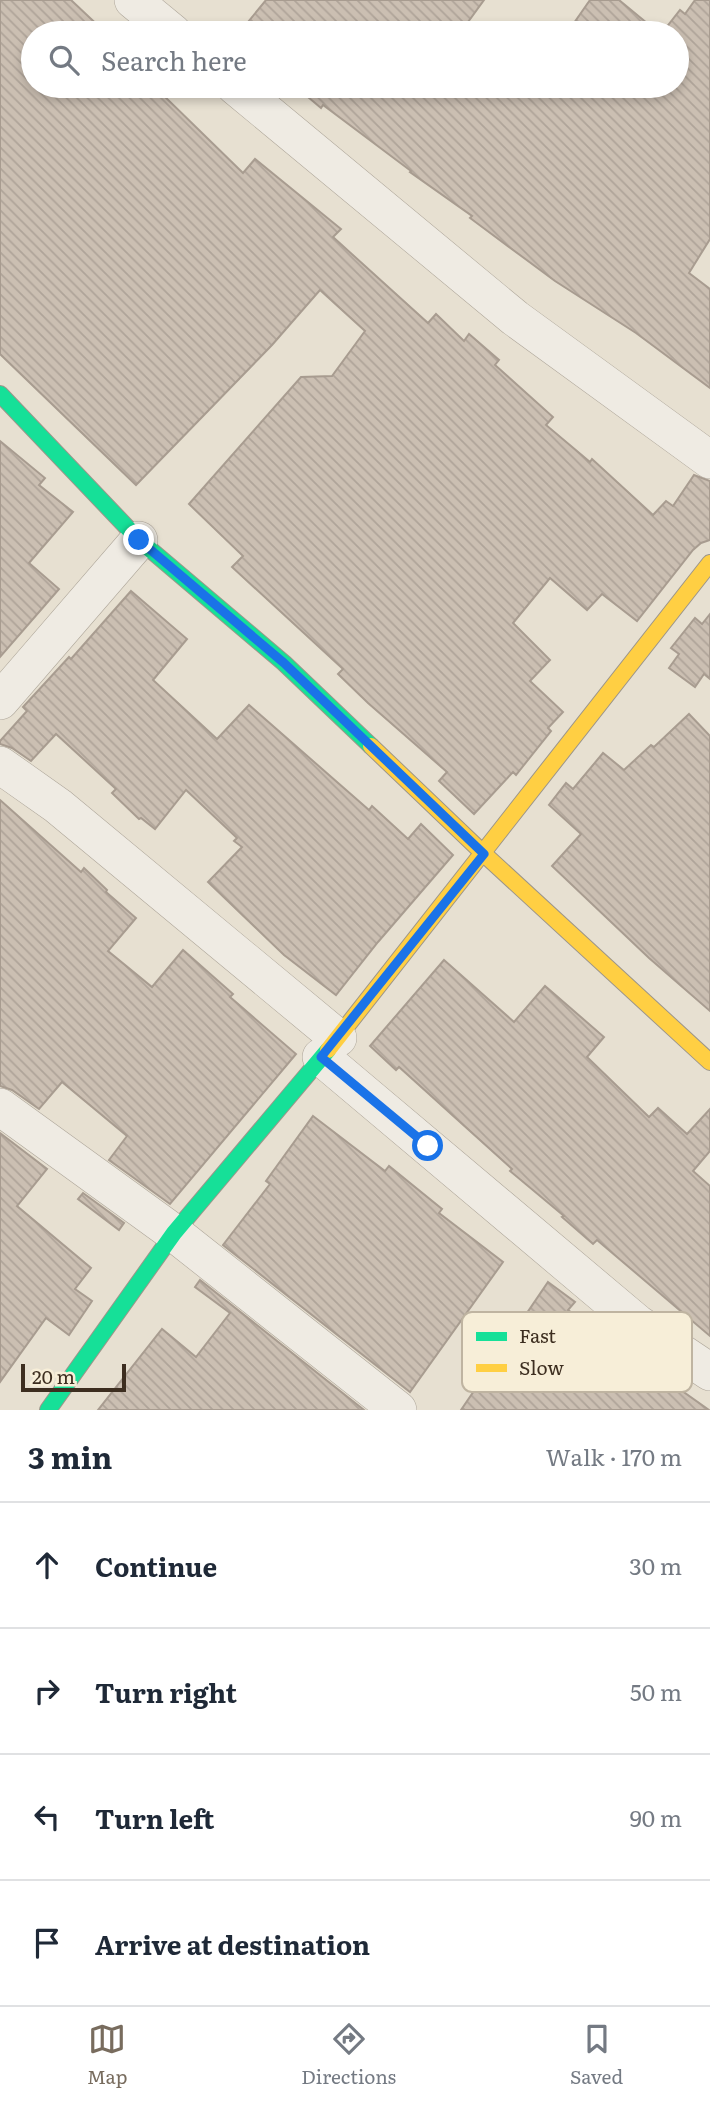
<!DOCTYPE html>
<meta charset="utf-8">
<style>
:root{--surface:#fff;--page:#f2f2f3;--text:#1f2937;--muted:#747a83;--line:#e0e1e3;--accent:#786c5e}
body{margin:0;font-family:Literata,serif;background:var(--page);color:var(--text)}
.scale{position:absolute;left:21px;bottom:18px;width:105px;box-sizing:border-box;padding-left:7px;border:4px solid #3d2e20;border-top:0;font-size:19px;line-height:24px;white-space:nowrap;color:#3d2e20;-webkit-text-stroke:5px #f7eed8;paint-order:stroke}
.stop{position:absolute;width:21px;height:21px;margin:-16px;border:5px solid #1a73e8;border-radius:50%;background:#fff}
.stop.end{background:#1a73e8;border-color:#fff;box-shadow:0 2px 7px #0008}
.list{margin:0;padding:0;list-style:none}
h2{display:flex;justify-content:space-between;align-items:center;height:91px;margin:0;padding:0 28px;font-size:30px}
h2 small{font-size:23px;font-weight:400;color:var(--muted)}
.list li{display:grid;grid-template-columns:46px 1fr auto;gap:21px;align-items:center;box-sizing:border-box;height:126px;padding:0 28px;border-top:2px solid var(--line)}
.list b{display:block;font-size:26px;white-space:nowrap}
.list em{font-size:23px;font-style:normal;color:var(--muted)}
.icon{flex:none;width:38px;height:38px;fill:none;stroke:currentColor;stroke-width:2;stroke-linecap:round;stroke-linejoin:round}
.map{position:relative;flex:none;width:710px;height:1410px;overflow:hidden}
.search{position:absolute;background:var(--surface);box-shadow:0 4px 10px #0003;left:21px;right:21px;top:21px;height:77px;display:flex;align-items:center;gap:18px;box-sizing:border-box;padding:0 24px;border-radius:38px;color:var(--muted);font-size:26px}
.sheet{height:595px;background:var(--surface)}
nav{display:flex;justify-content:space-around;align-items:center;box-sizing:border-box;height:98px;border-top:2px solid var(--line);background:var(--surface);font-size:19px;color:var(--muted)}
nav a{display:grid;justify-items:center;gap:4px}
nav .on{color:var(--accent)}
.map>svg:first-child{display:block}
.building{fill:url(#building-back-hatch);stroke:#a89c90;stroke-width:2}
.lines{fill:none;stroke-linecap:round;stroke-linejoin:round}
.street-casing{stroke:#ada599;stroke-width:38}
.fast-casing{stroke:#9c958a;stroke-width:18}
.slow-casing{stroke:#9c958a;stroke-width:18}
.street{stroke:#efebe3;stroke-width:37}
.fast{stroke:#16e098;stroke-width:16}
.slow{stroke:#ffcf43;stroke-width:16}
.route{stroke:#1a73e8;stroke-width:9}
.key{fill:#f7eed8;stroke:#bfb4a1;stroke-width:2}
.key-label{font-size:19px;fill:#3d2e20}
</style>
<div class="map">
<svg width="710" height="1410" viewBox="0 0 710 1410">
<defs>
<pattern id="building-back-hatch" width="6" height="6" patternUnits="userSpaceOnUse" patternTransform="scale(1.75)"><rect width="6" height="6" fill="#cbbfb2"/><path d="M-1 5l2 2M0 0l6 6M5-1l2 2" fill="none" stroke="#afa499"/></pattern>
</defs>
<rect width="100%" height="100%" fill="#e7e0d1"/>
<g class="building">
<polygon points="0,0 71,0 106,33 33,33 33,86 162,86 166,89 162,94 243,173 255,159 341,229 333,237 428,323 436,314 464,341 469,334 499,360 495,365 553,417 546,425 590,462 592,459 653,515 666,501 673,506 694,475 710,481 710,540 701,543 693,550 637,621 602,594 587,610 550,578 513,623 550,660 530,681 563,712 548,728 551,731 516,775 513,772 474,814 439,781 447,772 368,703 338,674 343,669 232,567 243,556 189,504 301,377 332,376 365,331 320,290 272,345 136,485 0,354"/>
<polygon points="266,0 484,0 460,33 239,33"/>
<polygon points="590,0 619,0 659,33 567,33"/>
<polygon points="695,0 710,0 710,239 689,273 710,289 710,388 636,333 555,281 470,218 472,216 410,172 411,171 323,105 321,108 295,86 677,86 677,33 662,33 680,10 685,14"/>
<polygon points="0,441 45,478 39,485 73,512 29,563 59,589 0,657"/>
<polygon points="131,591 187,639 153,680 217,739 249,705 369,810 372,806 408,839 421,824 453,855 378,942 336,995 284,955 208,882 242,847 234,841 237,838 186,790 155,829 141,818 139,819 112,793 116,789 56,734 31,761 12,748 0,744 0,741 27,711 23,707 69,657 71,659"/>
<polygon points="710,614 710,679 704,674 695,687 669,668 679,654 671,648 695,618 702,624"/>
<polygon points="689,714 710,736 710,1011 649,958 552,866 581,834 549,805 566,783 573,789 603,753 624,770 651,745 654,747"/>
<polygon points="0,800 81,872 84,868 107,890 106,892 136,918 108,951 152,987 183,950 233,994 230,997 296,1054 170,1204 109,1160 127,1136 62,1082 39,1109 12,1090 0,1086"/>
<polygon points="444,960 514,1022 545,986 604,1037 587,1057 649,1117 658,1108 687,1134 710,1109 710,1151 693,1171 710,1186 710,1336 597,1240 593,1244 562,1217 564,1216 510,1171 512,1169 399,1067 396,1070 370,1046"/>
<polygon points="313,1116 385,1171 389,1166 442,1209 439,1213 503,1262 410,1392 223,1245 270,1184 266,1181"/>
<polygon points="0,1133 47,1169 17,1206 91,1268 75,1289 92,1301 69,1335 46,1318 0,1382"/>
<polygon points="83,1193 124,1223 119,1230 78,1199"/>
<polygon points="200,1280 364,1410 98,1410 162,1329 196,1357 230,1313 195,1287"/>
<polygon points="548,1282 575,1302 568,1310 709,1410 461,1410"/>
</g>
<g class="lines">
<defs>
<g id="street">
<polyline points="133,0 173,33"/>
<polyline points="235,86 515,318 710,460"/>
<polyline points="0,701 139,540"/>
<polyline points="0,765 58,806 338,1038"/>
<polyline points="321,1057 637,1323 710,1372"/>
<polyline points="0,1107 174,1233 398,1410"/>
</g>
<g id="fast">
<polyline points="0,394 139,540 284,663 371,746"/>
<polyline points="48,1410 174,1233 328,1050"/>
</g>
<g id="slow">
<polyline points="371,746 484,854 710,1062"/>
<polyline points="328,1050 710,563"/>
</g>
</defs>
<use href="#street" class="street-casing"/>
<use href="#fast" class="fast-casing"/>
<use href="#slow" class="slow-casing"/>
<use href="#street" class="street"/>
<use href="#fast" class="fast"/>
<use href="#slow" class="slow"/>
</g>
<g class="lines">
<polyline class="route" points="139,540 284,663 484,854 321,1057 428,1146"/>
</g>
<rect x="462" y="1312" width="230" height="80" rx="10" class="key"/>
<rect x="476" y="1332" width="31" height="9" fill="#16e098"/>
<rect x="476" y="1364" width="31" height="8" fill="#ffcf43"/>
<g class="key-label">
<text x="519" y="1343">Fast</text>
<text x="519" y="1375">Slow</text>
</g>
</svg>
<div class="scale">20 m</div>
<div class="stop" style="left:428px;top:1146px"></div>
<div class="stop end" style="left:139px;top:540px"></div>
<div class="search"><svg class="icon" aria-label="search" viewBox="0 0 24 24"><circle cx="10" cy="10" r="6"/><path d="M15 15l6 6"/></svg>Search here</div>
</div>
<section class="sheet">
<h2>3 min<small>Walk · 170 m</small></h2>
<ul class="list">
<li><svg class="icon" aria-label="ahead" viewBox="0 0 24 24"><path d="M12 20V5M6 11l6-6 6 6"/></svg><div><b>Continue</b></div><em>30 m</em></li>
<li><svg class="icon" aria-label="right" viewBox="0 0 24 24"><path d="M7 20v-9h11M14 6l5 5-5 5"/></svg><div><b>Turn right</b></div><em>50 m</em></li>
<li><svg class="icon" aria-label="left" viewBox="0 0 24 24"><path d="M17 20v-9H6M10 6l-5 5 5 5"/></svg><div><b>Turn left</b></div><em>90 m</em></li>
<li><svg class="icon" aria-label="arrive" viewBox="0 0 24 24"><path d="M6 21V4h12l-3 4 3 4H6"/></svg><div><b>Arrive at destination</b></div></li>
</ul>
</section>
<nav>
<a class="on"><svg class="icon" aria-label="map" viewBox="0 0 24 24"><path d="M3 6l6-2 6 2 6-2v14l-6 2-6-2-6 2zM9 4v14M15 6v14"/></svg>Map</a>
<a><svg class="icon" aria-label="directions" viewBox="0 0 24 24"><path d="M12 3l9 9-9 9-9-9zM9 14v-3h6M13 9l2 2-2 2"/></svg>Directions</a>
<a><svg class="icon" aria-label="saved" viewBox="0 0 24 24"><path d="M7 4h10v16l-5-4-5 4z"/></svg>Saved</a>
</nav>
